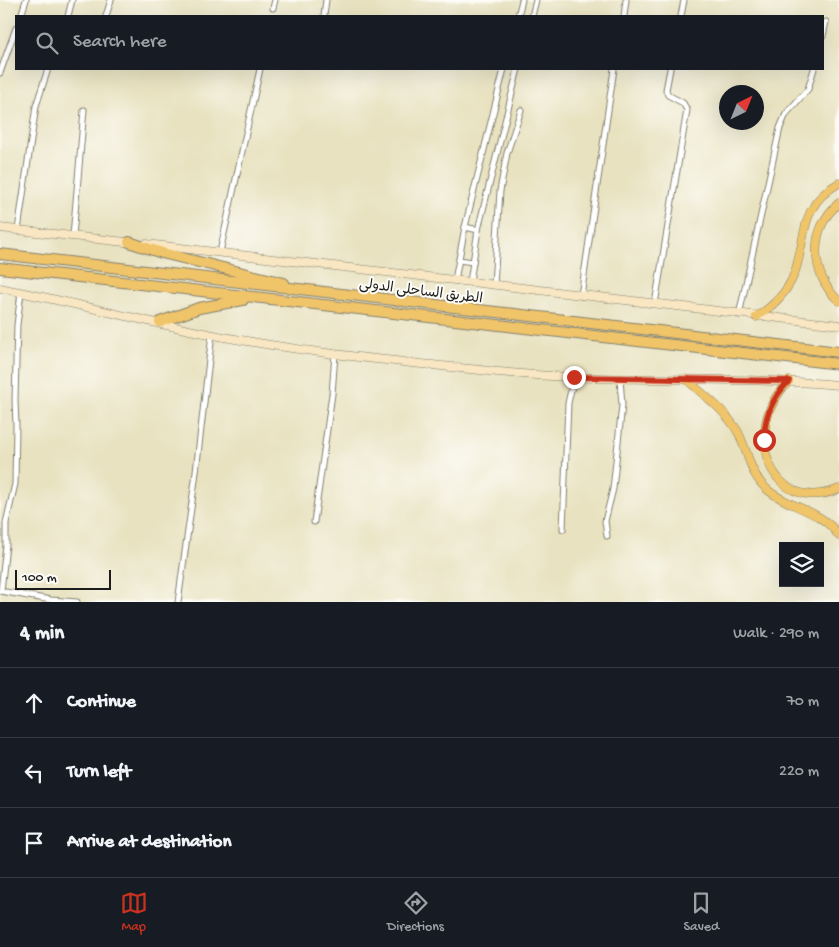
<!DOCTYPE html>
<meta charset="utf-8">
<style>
:root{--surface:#171b24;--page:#20242c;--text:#f1f3f6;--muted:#9ea1a6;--line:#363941;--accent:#c8321e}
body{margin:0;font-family:"Gochi Hand","Playpen Sans Arabic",sans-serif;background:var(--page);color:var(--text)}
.controls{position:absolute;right:15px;bottom:15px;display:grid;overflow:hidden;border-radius:0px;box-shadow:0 5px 20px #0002}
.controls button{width:45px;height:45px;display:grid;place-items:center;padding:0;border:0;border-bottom:1px solid var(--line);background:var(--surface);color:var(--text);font:25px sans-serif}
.compass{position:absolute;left:719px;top:85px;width:45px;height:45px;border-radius:50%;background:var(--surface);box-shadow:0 5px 20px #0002;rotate:43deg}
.scale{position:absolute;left:15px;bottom:12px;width:96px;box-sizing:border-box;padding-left:5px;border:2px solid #1c1c1c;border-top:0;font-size:14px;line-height:18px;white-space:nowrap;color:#1c1c1c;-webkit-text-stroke:4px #fdfcf7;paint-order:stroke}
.stop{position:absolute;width:15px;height:15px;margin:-11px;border:4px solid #c8321e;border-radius:50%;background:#fff}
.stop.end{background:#c8321e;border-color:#fff;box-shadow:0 1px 5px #0008}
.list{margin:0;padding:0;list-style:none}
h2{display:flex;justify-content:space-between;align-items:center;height:65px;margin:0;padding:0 20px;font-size:21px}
h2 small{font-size:16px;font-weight:400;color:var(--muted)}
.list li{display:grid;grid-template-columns:32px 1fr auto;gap:15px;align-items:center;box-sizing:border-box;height:70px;padding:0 20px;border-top:1px solid var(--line)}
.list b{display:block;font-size:19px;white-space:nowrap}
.list em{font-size:16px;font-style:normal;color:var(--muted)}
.icon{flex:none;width:28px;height:28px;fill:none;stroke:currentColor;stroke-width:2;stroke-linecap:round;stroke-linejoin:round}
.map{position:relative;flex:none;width:839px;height:602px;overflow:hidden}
.search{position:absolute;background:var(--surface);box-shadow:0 5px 20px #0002;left:15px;right:15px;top:15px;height:55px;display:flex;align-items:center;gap:12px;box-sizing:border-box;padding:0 18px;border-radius:0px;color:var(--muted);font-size:19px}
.sheet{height:275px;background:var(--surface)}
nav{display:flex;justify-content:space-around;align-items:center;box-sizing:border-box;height:70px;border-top:1px solid var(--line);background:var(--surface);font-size:14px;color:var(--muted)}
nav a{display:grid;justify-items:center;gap:2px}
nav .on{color:var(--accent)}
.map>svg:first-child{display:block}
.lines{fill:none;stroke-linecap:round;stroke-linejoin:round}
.street-casing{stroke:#827f6e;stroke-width:7}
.secondary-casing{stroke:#827f6e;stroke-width:9}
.primary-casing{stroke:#827f6e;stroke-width:9}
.highway-casing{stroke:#827f6e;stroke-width:12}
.street{stroke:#fff;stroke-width:5}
.secondary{stroke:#f9e7c3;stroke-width:8}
.primary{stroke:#f0c469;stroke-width:8}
.highway{stroke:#f0c469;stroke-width:10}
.route{stroke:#c8321e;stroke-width:6}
.labels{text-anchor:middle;stroke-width:4;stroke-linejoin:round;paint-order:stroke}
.street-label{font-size:14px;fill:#1c1c1c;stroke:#fdfcf7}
</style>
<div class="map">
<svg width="839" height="602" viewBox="0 0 839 602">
<rect width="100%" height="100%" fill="#fdfcf7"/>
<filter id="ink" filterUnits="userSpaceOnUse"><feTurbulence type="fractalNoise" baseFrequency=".02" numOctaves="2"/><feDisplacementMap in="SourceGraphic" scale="10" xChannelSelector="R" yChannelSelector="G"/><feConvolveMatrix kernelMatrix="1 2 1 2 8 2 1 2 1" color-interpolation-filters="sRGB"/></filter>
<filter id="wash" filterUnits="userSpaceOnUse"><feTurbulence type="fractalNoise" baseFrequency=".0096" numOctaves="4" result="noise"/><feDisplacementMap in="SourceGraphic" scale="20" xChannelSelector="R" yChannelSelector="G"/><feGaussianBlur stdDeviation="1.12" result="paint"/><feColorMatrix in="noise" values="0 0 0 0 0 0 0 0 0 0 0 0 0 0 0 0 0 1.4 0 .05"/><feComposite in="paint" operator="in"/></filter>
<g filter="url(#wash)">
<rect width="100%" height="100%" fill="#e8e2c0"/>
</g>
<g filter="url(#ink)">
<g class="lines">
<defs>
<g id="street">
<polyline points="273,8 275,0"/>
<polyline points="21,16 26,0"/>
<polyline points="68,16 72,0"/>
<polyline points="106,16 111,0"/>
<polyline points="324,16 326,0"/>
<polyline points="518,16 522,0"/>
<polyline points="532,16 536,0"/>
<polyline points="624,16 626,0"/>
<polyline points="681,16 684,0"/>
<polyline points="823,36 826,22"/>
<polyline points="0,73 16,28"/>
<polyline points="465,227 478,230"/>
<polyline points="18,230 36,106 48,69"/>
<polyline points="73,236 84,110"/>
<polyline points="220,252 260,69"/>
<polyline points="459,260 473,262"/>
<polyline points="455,280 465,227 504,69"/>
<polyline points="470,282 478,230 518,69"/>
<polyline points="494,285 500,191 507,153 521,110"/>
<polyline points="581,296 614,69"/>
<polyline points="655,304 687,110 683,103 668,95 666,90 670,69"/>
<polyline points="739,315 780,128 786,114 808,89 814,69"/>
<polyline points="314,522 332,394 335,354"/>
<polyline points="563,529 568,403 574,377"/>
<polyline points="607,536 605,521 613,489 622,405 620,379"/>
<polyline points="0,591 51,600 77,602"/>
<polyline points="1,591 6,545 6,523 15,484 16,426 15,400 17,325 21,292"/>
<polyline points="178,602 195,480 212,334"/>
</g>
<g id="secondary">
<polyline points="0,228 134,243"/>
<polyline points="146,244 839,325"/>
<path d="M0 288C81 304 160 326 241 340 326 355 413 363 499 372 612 384 726 375 839 385"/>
</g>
<g id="primary">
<path d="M839 203C808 229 810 275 839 301"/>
<path d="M756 317C772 307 785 295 793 277 808 241 796 207 839 183"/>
<path d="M687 380C705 396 726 411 738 432 749 453 749 475 769 491 792 509 822 510 839 536"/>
<path d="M789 381C739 430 770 517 839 489"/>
</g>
<g id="highway">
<polyline points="129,242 162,253 284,283"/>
<polyline points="0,254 839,352"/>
<polyline points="0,268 839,364"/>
<polyline points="160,322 199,308 243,300"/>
</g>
</defs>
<use href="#street" class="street-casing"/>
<use href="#secondary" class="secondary-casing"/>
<use href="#primary" class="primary-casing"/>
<use href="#highway" class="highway-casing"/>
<use href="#street" class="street"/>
<use href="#secondary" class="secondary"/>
<use href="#primary" class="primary"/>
<use href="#highway" class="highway"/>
</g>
</g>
<g class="lines" filter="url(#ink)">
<path class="route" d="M574 377 789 381C772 398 764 417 764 440"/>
</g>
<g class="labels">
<g class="street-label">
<text transform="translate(421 290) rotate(7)" y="5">الطريق الساحلى الدولى</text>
</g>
</g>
</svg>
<div class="controls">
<button><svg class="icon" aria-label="layers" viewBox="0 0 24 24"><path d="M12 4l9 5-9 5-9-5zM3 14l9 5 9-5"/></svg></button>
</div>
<svg class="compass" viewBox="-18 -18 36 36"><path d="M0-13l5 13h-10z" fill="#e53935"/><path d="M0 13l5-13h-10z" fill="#9ea1a6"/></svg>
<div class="scale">100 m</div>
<div class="stop" style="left:764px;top:440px"></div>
<div class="stop end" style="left:574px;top:377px"></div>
<div class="search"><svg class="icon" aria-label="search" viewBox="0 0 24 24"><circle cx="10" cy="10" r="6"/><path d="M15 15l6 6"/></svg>Search here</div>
</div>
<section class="sheet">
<h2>4 min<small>Walk · 290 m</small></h2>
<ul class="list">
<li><svg class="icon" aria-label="ahead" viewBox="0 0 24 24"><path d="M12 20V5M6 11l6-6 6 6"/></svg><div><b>Continue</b></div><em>70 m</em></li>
<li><svg class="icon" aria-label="left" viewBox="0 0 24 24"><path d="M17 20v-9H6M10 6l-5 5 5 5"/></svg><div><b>Turn left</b></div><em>220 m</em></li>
<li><svg class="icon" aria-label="arrive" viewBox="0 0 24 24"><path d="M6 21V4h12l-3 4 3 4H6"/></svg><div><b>Arrive at destination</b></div></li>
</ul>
</section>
<nav>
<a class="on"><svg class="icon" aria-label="map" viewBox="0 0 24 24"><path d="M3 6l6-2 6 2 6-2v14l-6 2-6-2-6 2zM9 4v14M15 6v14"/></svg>Map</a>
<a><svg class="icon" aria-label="directions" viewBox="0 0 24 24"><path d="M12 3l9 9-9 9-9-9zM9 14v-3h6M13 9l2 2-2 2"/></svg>Directions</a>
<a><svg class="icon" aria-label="saved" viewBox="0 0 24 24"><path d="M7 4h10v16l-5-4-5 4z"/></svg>Saved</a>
</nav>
